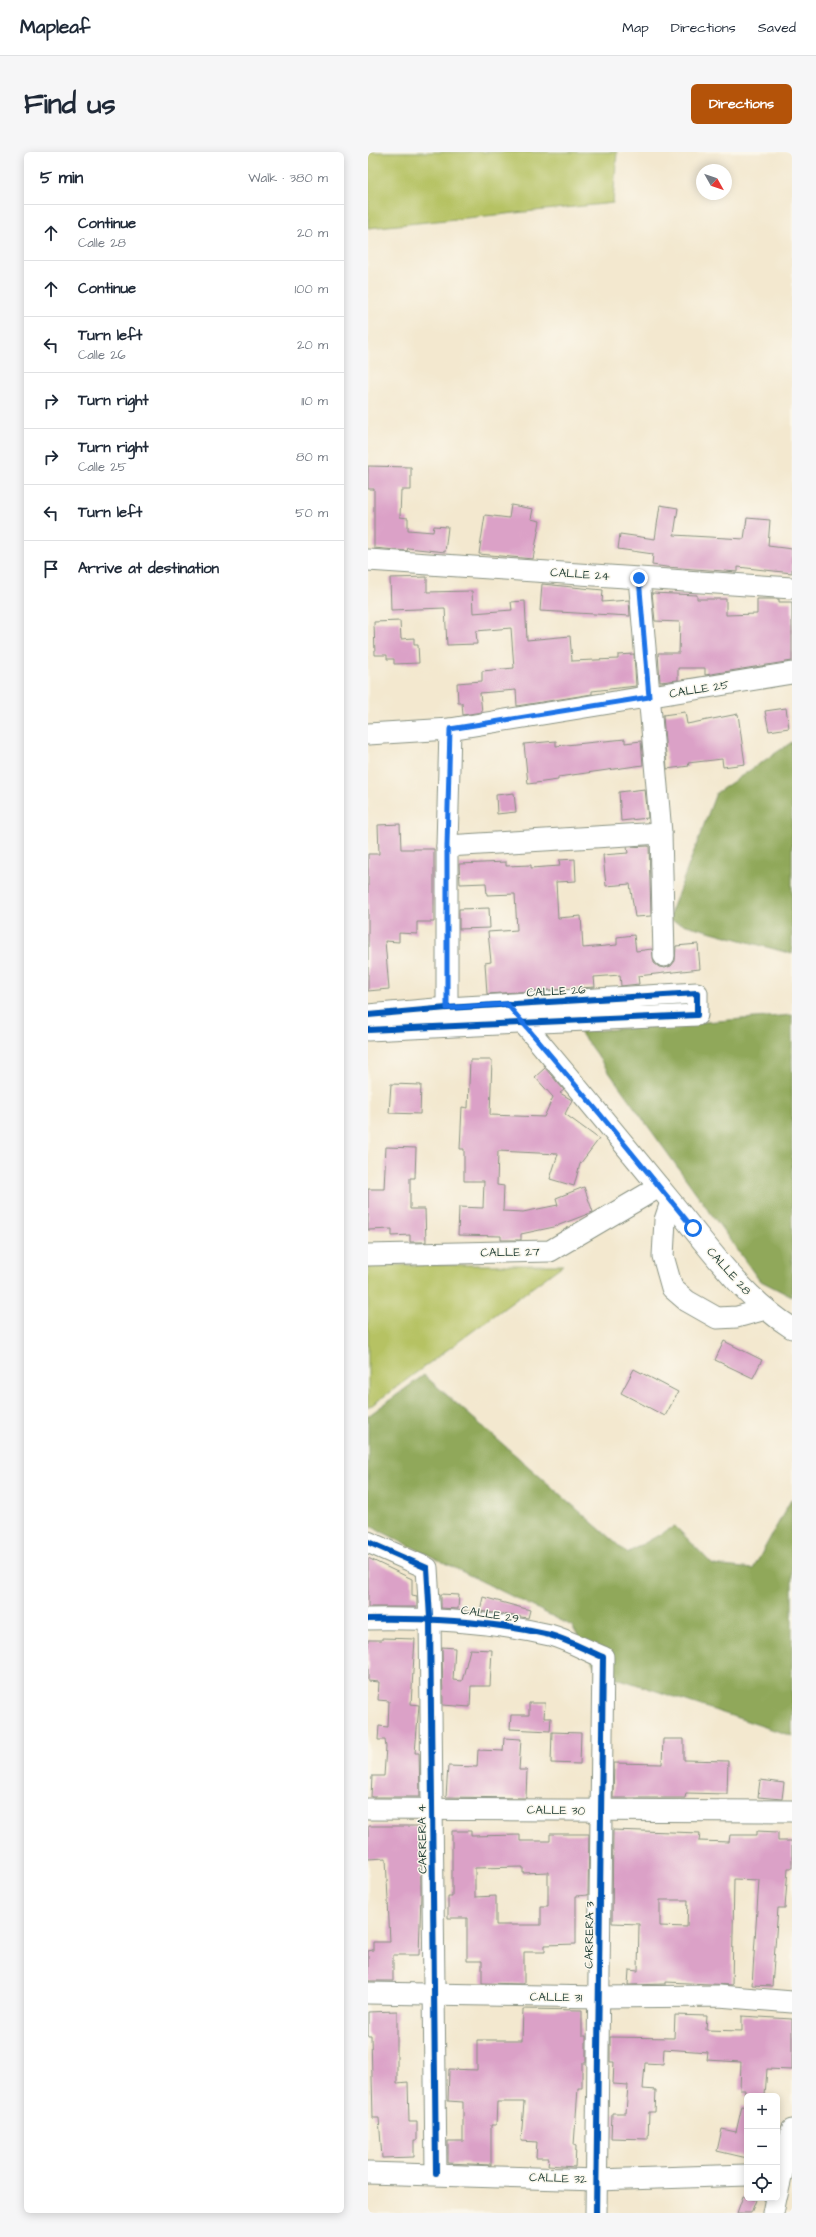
<!DOCTYPE html>
<meta charset="utf-8">
<style>
:root{--surface:#fff;--page:#f6f6f7;--text:#1f2937;--muted:#747a83;--line:#e0e1e3;--accent:#b45309}
body{margin:0;font-family:"Architects Daughter",sans-serif;background:var(--page);color:var(--text)}
.controls{position:absolute;right:12px;bottom:12px;display:grid;overflow:hidden;border-radius:6px;box-shadow:0 2px 10px #0003}
.controls button{width:36px;height:36px;display:grid;place-items:center;padding:0;border:0;border-bottom:1px solid var(--line);background:var(--surface);color:var(--text);font:20px sans-serif}
.compass{position:absolute;left:328px;top:12px;width:36px;height:36px;border-radius:50%;background:var(--surface);box-shadow:0 2px 10px #0003;rotate:130deg}
.stop{position:absolute;width:12px;height:12px;margin:-9px;border:3px solid #1a73e8;border-radius:50%;background:#fff}
.stop.end{background:#1a73e8;border-color:#fff;box-shadow:0 1px 4px #0008}
.list{margin:0;padding:0;list-style:none}
h2{display:flex;justify-content:space-between;align-items:center;height:52px;margin:0;padding:0 16px;font-size:17px}
h2 small{font-size:13px;font-weight:400;color:var(--muted)}
.list li{display:grid;grid-template-columns:26px 1fr auto;gap:12px;align-items:center;box-sizing:border-box;height:56px;padding:0 16px;border-top:1px solid var(--line)}
.list b{display:block;font-size:15px;white-space:nowrap}
.list p{margin:0;font-size:13px;white-space:nowrap;color:var(--muted)}
.list em{font-size:13px;font-style:normal;color:var(--muted)}
.icon{flex:none;width:22px;height:22px;fill:none;stroke:currentColor;stroke-width:2;stroke-linecap:round;stroke-linejoin:round}
.map{position:relative;flex:none;width:424px;height:2061px;overflow:hidden;border-radius:6px}
header{display:flex;align-items:center;gap:24px;box-sizing:border-box;height:56px;padding:0 20px;background:var(--surface);border-bottom:1px solid var(--line)}
header strong{font-size:19px}
nav{display:flex;gap:22px;margin-inline-start:auto;font-size:14px}
.intro{display:flex;align-items:center;justify-content:space-between;box-sizing:border-box;height:96px;padding:0 24px}
h1{margin:0;font-size:28px}
.button{padding:10px 18px;border-radius:6px;background:var(--accent);color:#fff;font-size:14px;font-weight:700}
main{display:flex;gap:24px;padding:0 24px}
aside{flex:1;background:var(--surface);border-radius:6px;box-shadow:0 2px 10px #0003}
.map>svg:first-child{display:block}
.green{fill:#b6c264;stroke:#6a804c}
.forest{fill:#90a85a;stroke:#587247}
.building{fill:#dba1c7;fill-rule:evenodd}
.lines{fill:none;stroke-linecap:round;stroke-linejoin:round}
.minor-casing{stroke:#899282;stroke-width:23}
.minor{stroke:#fff;stroke-width:21}
.cycleway-casing{stroke:#fbf7ec;stroke-width:8}
.cycleway{stroke:#0057b8;stroke-width:6}
.route{stroke:#1a73e8;stroke-width:5}
.labels{text-anchor:middle;stroke-width:3;stroke-linejoin:round;paint-order:stroke}
.street-label{font-size:12px;fill:#1f3d34;stroke:#fbf7ec}
</style>
<header>
<strong>Mapleaf</strong>
<nav><a>Map</a><a>Directions</a><a>Saved</a></nav>
</header>
<div class="intro"><h1>Find us</h1><a class="button">Directions</a></div>
<main>
<aside>
<h2>5 min<small>Walk · 380 m</small></h2>
<ul class="list">
<li><svg class="icon" aria-label="ahead" viewBox="0 0 24 24"><path d="M12 20V5M6 11l6-6 6 6"/></svg><div><b>Continue</b><p>Calle 28</p></div><em>20 m</em></li>
<li><svg class="icon" aria-label="ahead" viewBox="0 0 24 24"><path d="M12 20V5M6 11l6-6 6 6"/></svg><div><b>Continue</b></div><em>100 m</em></li>
<li><svg class="icon" aria-label="left" viewBox="0 0 24 24"><path d="M17 20v-9H6M10 6l-5 5 5 5"/></svg><div><b>Turn left</b><p>Calle 26</p></div><em>20 m</em></li>
<li><svg class="icon" aria-label="right" viewBox="0 0 24 24"><path d="M7 20v-9h11M14 6l5 5-5 5"/></svg><div><b>Turn right</b></div><em>110 m</em></li>
<li><svg class="icon" aria-label="right" viewBox="0 0 24 24"><path d="M7 20v-9h11M14 6l5 5-5 5"/></svg><div><b>Turn right</b><p>Calle 25</p></div><em>80 m</em></li>
<li><svg class="icon" aria-label="left" viewBox="0 0 24 24"><path d="M17 20v-9H6M10 6l-5 5 5 5"/></svg><div><b>Turn left</b></div><em>50 m</em></li>
<li><svg class="icon" aria-label="arrive" viewBox="0 0 24 24"><path d="M6 21V4h12l-3 4 3 4H6"/></svg><div><b>Arrive at destination</b></div></li>
</ul>
</aside>
<div class="map">
<svg width="424" height="2061" viewBox="0 0 424 2061">
<rect width="100%" height="100%" fill="#fbf7ec"/>
<filter id="ink" filterUnits="userSpaceOnUse"><feTurbulence type="fractalNoise" baseFrequency=".025" numOctaves="2"/><feDisplacementMap in="SourceGraphic" scale="8" xChannelSelector="R" yChannelSelector="G"/><feConvolveMatrix kernelMatrix="1 2 1 2 8 2 1 2 1" color-interpolation-filters="sRGB"/></filter>
<filter id="wash" filterUnits="userSpaceOnUse"><feTurbulence type="fractalNoise" baseFrequency=".012" numOctaves="4" result="noise"/><feDisplacementMap in="SourceGraphic" scale="16" xChannelSelector="R" yChannelSelector="G"/><feGaussianBlur stdDeviation="0.9" result="paint"/><feColorMatrix in="noise" values="0 0 0 0 0 0 0 0 0 0 0 0 0 0 0 0 0 1.4 0 .05"/><feComposite in="paint" operator="in"/></filter>
<g filter="url(#wash)">
<rect width="100%" height="100%" fill="#f3e8cf"/>
<g class="green">
<polygon points="0,0 249,0 245,51 0,76"/>
<polygon points="0,1113 195,1113 0,1256"/>
</g>
<g class="forest">
<polygon points="424,590 424,802 300,768 348,641"/>
<polygon points="424,863 424,1145 391,1128 212,880"/>
<polygon points="56,1223 259,1401 307,1374 345,1413 385,1417 424,1346 424,1584 231,1520 204,1474 0,1373 0,1264"/>
</g>
<g id="blocks">
<g class="building">
<polygon points="0,314 43,315 43,338 33,338 32,365 40,366 40,378 65,380 66,374 80,375 77,400 40,396 39,399 6,396 6,337 0,337"/>
<polygon points="143,353 165,357 163,367 172,369 165,407 111,402 117,363 141,366"/>
<polygon points="292,353 310,356 306,383 376,387 379,366 402,368 400,394 424,397 424,421 370,415 370,420 298,415 284,413 285,402 250,397 252,382 287,387"/>
<polygon points="59,425 59,440 104,439 105,461 144,458 143,450 157,449 159,488 202,484 204,509 250,507 250,503 266,502 268,534 224,539 224,542 149,554 148,538 112,541 114,560 95,563 94,551 90,551 89,531 114,529 114,519 146,516 143,476 108,479 109,492 79,493 77,456 23,458 22,426"/>
<polygon points="174,432 235,438 234,450 261,448 262,464 172,459"/>
<polygon points="284,441 329,443 329,447 358,447 358,463 389,462 389,447 411,447 411,450 424,450 424,509 337,523 337,516 310,516 310,528 292,530 290,501 311,501 312,470 287,469"/>
<polygon points="32,469 33,487 46,486 46,493 50,493 51,511 26,512 26,507 19,507 19,503 7,503 6,470"/>
<polygon points="418,556 421,576 401,579 397,559"/>
<polygon points="317,560 319,572 370,562 377,612 355,615 354,607 320,611 321,614 299,617 295,563"/>
<polygon points="257,587 257,591 273,589 275,613 190,625 190,628 160,632 156,592 188,589 188,594"/>
<polygon points="277,637 280,666 253,669 251,640"/>
<polygon points="146,641 148,660 129,662 128,643"/>
<polygon points="32,672 33,697 66,697 66,770 49,770 49,782 31,781 31,790 17,789 21,837 0,839 0,702 11,702 10,673"/>
<polygon points="281,694 283,764 267,765 262,732 238,734 235,703 260,701 259,695"/>
<polygon points="207,707 208,729 188,730 190,766 213,764 215,796 249,793 249,785 266,783 268,799 284,797 286,811 291,815 297,816 303,814 307,809 308,794 330,792 332,817 270,824 271,832 253,834 252,823 226,825 227,835 119,842 117,811 123,810 120,780 149,778 147,742 119,743 118,731 92,732 91,712 138,710 138,714 163,713 163,716 192,714 191,708"/>
<polygon points="121,756 122,776 91,777 91,757"/>
<polygon points="102,908 124,908 122,963 176,965 185,945 167,925 177,916 196,938 192,941 204,948 197,962 231,987 212,1012 206,1034 182,1027 190,1002 130,999 129,1033 136,1034 135,1059 155,1060 190,1053 188,1046 216,1035 225,1060 186,1075 153,1082 153,1088 133,1088 133,1084 90,1083 91,1055 115,1056 116,1029 96,1029 96,997 92,997 94,955 100,956"/>
<polygon points="23,932 53,933 52,962 21,961"/>
<polygon points="18,995 48,996 47,1026 42,1026 42,1057 57,1057 58,1090 42,1090 42,1083 24,1084 24,1077 0,1078 0,1037 16,1037"/>
<polygon points="356,1189 394,1208 385,1226 347,1208"/>
<polygon points="266,1217 310,1240 297,1264 253,1241"/>
<polygon points="0,1406 44,1427 44,1443 49,1444 49,1455 0,1455"/>
<polygon points="73,1442 91,1443 90,1457 73,1456"/>
<polygon points="115,1445 162,1458 160,1466 112,1459"/>
<polygon points="14,1486 47,1487 43,1552 51,1553 47,1601 51,1601 52,1645 3,1645 4,1624 16,1624 18,1595 17,1588 10,1588 11,1574 20,1575 21,1549 10,1548 11,1530 0,1529 0,1488 14,1488"/>
<polygon points="74,1495 87,1496 85,1528 94,1529 102,1497 124,1498 122,1534 103,1534 102,1555 75,1553"/>
<polygon points="161,1551 177,1551 176,1566 183,1566 182,1579 142,1577 143,1563 161,1563"/>
<polygon points="184,1580 213,1581 212,1612 183,1611"/>
<polygon points="136,1586 153,1587 151,1618 159,1618 158,1646 78,1645 80,1614 109,1615 110,1598 135,1599"/>
<polygon points="295,1587 316,1587 316,1608 360,1609 359,1642 318,1641 317,1646 245,1646 246,1611 294,1612"/>
<polygon points="392,1628 416,1631 414,1647 390,1645"/>
<polygon points="0,1674 52,1674 53,1742 51,1803 25,1803 25,1829 0,1829 0,1799 5,1798 5,1790 22,1790 18,1706 0,1707"/>
<path d="M245 1678 332 1681 331 1689 361 1690 362 1683H389V1679L410 1680V1689H424V1716H420L417 1756H410L404 1834 384 1833 391 1728 366 1727 364 1833 298 1830V1832L260 1833 261 1818 270 1819 271 1772 244 1771ZM292 1748H320L319 1775 292 1774Z"/>
<path d="M84 1679H103V1684L152 1683V1689H182V1682H221L220 1743 208 1744V1792L177 1793V1800H156V1832L114 1831V1809H99V1766H80V1745H84ZM155 1715V1721L180 1720V1754H173V1773H128V1744L107 1745V1716Z"/>
<polygon points="155,1857 214,1858 214,1884 218,1884 218,1911 214,1911 214,1936 210,1936 206,1993 208,1994 207,2015 180,2013 181,2006 168,2006 169,1990 153,1989 156,1950 129,1950 128,1973 123,1973 123,2013 80,2011 80,1989 95,1989 95,1950 80,1949 81,1917 109,1918 109,1888 154,1888"/>
<polygon points="29,1859 29,1931 40,1930 41,1970 49,1970 49,1988 46,1988 46,2005 14,2006 11,1966 5,1966 3,1884 0,1884 0,1860"/>
<polygon points="307,1863 339,1864 338,1878 374,1879 374,1864 424,1867 424,1918 399,1917 397,1944 376,1944 377,1938 372,1938 373,1910 339,1908 340,1900 296,1897 295,1912 277,1911 275,1937 288,1938 287,1960 281,1960 280,1987 243,1986 244,1961 258,1961 260,1933 245,1932 246,1910 242,1910 242,1885 306,1886"/>
<polygon points="374,1954 379,1955 379,2006 349,1999 354,1977 368,1980"/>
<polygon points="375,2044 388,2048 383,2061 369,2061"/>
</g>
</g>
</g>
<g filter="url(#ink)">
<use href="#blocks" fill-opacity="0" stroke="#899282" stroke-width="1"/>
<g class="lines">
<defs>
<g id="minor">
<polyline points="0,408 424,436"/>
<polyline points="271,426 293,681 296,804"/>
<polyline points="0,582 82,577 424,521"/>
<polyline points="79,694 293,681"/>
<polyline points="79,856 79,694 82,577"/>
<polyline points="0,863 79,856 329,841 329,863 0,878"/>
<path d="M150 865C201 925 251 986 301 1047 339 1093 373 1144 424 1176"/>
<polyline points="303,1050 297,1068 295,1104 304,1136 319,1149 349,1166 369,1165 398,1157"/>
<polyline points="0,1103 182,1099 291,1035"/>
<polyline points="0,1390 59,1416 62,1466 68,2021"/>
<path d="M0 1467C61 1466 122 1469 182 1483 200 1488 218 1498 235 1505L228 2061"/>
<polyline points="0,1657 424,1659"/>
<polyline points="0,1841 231,1845 351,1844 424,1850"/>
<polyline points="0,2021 229,2028 379,2023"/>
<polyline points="409,2043 424,1978"/>
<polyline points="405,2061 408,2046"/>
</g>
</defs>
<use href="#minor" class="minor-casing"/>
<use href="#minor" class="minor"/>
<defs>
<g id="cycleway">
<polyline points="0,863 79,856 329,841 329,863 0,878"/>
<polyline points="0,1390 59,1416 62,1466 68,2021"/>
<path d="M0 1467C61 1466 122 1469 182 1483 200 1488 218 1498 235 1505L228 2061"/>
</g>
</defs>
<use href="#cycleway" class="cycleway-casing"/>
<use href="#cycleway" class="cycleway"/>
</g>
</g>
<g class="lines" filter="url(#ink)">
<polyline class="route" points="271,426 281,545 82,577 79,694 79,856 139,852 232,962 325,1076"/>
</g>
<g class="labels">
<g class="street-label">
<text transform="translate(212 422) rotate(4)" y="4">CALLE 24</text>
<text transform="translate(331 537) rotate(-9)" y="4">CALLE 25</text>
<text transform="translate(188 839) rotate(-3)" y="4">CALLE 26</text>
<text transform="translate(142 1100) rotate(-1)" y="4">CALLE 27</text>
<text transform="translate(361 1119) rotate(48)" y="4">CALLE 28</text>
<text transform="translate(122 1462) rotate(9)" y="4">CALLE 29</text>
<text transform="translate(188 1658) rotate(1)" y="4">CALLE 30</text>
<text transform="translate(54 1687) rotate(-91)" y="4">CARRERA 4</text>
<text transform="translate(221 1783) rotate(-89)" y="4">CARRERA 3</text>
<text transform="translate(188 1845) rotate(1)" y="4">CALLE 31</text>
<text transform="translate(190 2026) rotate(2)" y="4">CALLE 32</text>
</g>
</g>
</svg>
<div class="controls">
<button>+</button>
<button>−</button>
<button><svg class="icon" aria-label="locate" viewBox="0 0 24 24"><circle cx="12" cy="12" r="6"/><path d="M12 2v4M12 18v4M2 12h4M18 12h4"/></svg></button>
</div>
<svg class="compass" viewBox="-18 -18 36 36"><path d="M0-13l5 13h-10z" fill="#e53935"/><path d="M0 13l5-13h-10z" fill="#747a83"/></svg>
<div class="stop" style="left:325px;top:1076px"></div>
<div class="stop end" style="left:271px;top:426px"></div>
</div>
</main>
